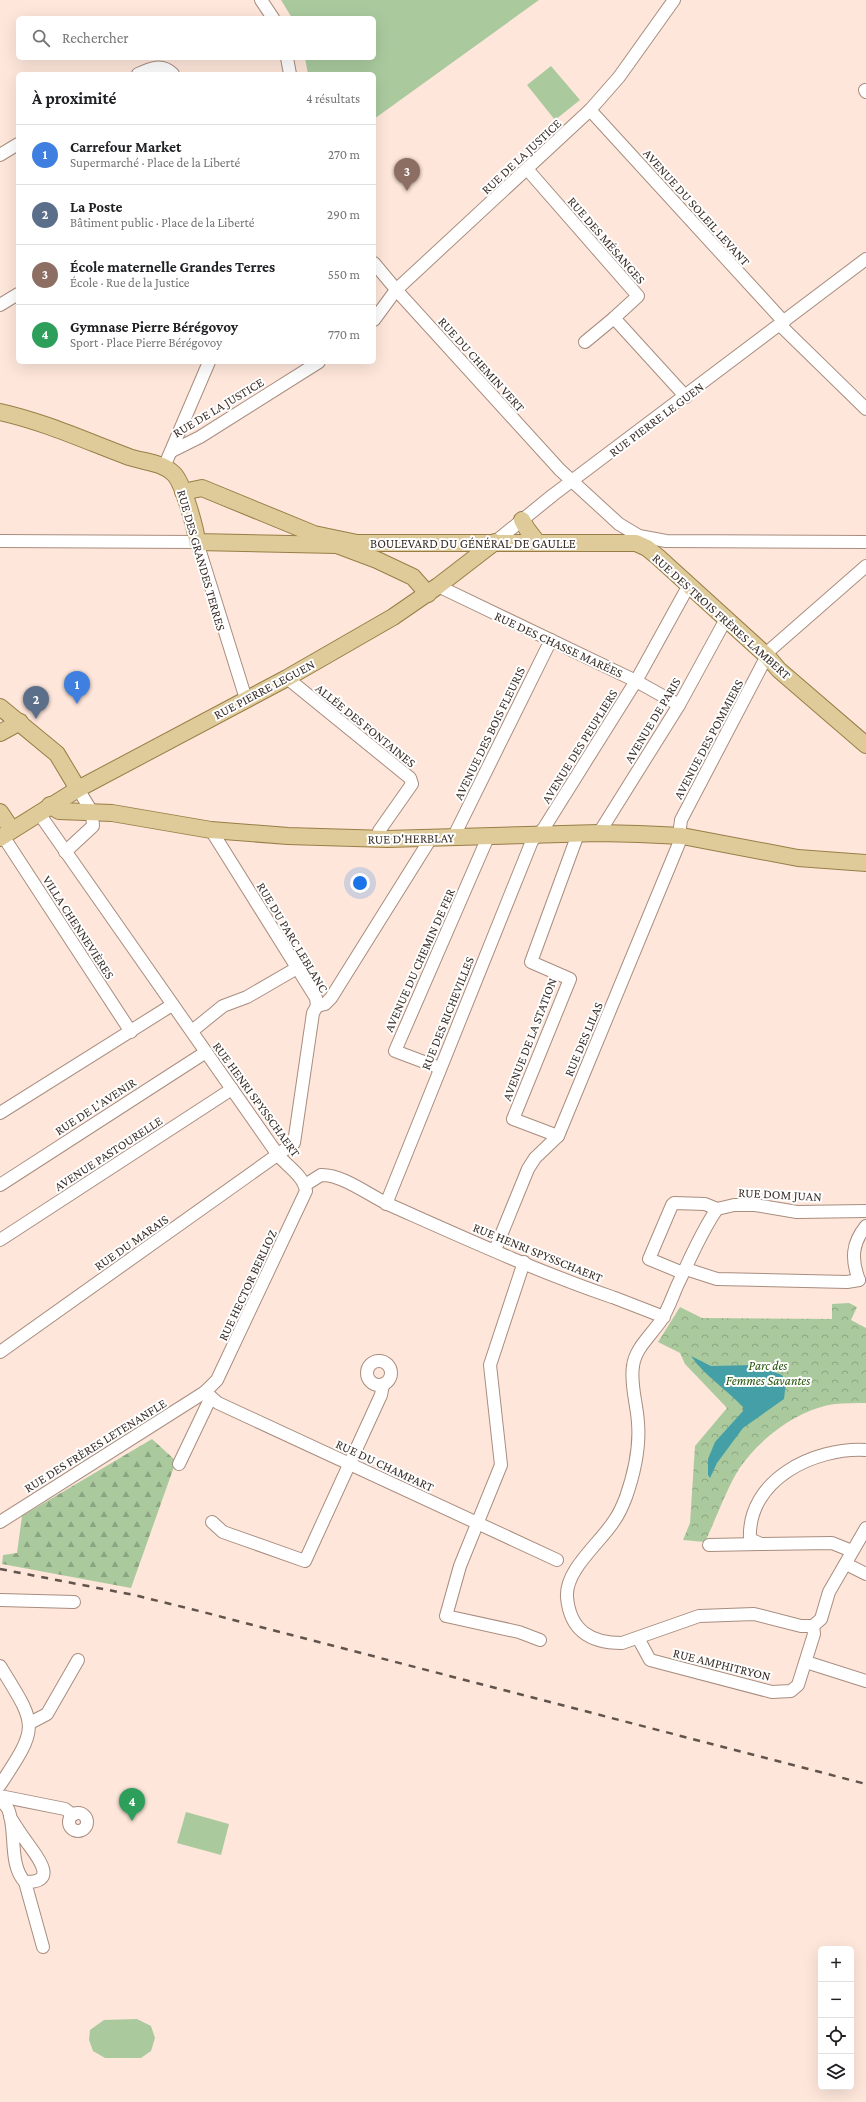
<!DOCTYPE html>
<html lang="fr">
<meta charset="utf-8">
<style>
:root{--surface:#fff;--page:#f2f2f2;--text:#202124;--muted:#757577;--line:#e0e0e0;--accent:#1a73e8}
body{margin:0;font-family:"Crimson Pro",serif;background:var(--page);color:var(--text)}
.controls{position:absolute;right:12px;bottom:12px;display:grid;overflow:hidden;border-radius:6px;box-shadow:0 4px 16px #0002}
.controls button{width:36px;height:36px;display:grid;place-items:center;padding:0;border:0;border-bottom:1px solid var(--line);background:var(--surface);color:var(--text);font:20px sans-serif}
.you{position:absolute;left:360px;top:883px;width:14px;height:14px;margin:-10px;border:3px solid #fff;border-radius:50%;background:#1a73e8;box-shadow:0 0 0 6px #1a73e833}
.badge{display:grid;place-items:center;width:26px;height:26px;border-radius:50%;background:var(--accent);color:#fff;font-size:13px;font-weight:700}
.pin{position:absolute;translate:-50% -33px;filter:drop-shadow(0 1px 2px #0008)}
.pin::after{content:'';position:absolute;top:21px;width:14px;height:12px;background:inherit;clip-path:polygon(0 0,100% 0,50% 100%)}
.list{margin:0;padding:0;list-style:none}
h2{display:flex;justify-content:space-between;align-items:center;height:52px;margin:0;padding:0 16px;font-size:17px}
h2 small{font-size:13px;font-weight:400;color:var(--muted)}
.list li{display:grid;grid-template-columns:26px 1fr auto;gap:12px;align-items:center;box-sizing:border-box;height:60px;padding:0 16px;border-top:1px solid var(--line)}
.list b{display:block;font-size:15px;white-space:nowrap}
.list p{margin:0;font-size:13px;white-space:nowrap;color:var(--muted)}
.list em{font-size:13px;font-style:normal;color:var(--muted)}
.icon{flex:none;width:22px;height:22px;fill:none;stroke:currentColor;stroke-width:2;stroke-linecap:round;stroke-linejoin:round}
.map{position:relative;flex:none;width:866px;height:2102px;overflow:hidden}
.search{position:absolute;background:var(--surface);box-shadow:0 4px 16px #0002;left:16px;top:16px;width:360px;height:44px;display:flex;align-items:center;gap:10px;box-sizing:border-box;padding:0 14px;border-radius:6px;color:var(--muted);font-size:15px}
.panel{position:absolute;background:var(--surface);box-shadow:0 4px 16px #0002;left:16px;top:72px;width:360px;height:292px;border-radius:6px}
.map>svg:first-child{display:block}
.forest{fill:url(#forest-firs)}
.park{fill:url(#park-crowns)}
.pitch{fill:#aaca9e}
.water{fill:#44a0a6}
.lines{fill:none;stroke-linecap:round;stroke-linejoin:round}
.minor-casing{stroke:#a88d7f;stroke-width:14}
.major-casing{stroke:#987e46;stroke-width:18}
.minor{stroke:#fff;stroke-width:12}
.major{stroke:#dfcb9a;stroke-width:16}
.rail{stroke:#62544d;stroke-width:2.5;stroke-dasharray:7 7;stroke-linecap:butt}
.labels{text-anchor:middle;stroke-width:4;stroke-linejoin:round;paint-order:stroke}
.street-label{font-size:13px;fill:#3a2f29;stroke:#fff}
.park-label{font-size:13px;font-style:italic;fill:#255608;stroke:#fff}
</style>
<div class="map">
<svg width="866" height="2102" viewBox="0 0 866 2102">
<defs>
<pattern id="forest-firs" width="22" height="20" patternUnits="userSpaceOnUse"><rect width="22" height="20" fill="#aaca9e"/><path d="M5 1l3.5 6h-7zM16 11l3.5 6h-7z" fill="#8ba481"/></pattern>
<pattern id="park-crowns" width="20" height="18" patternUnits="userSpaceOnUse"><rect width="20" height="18" fill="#aaca9e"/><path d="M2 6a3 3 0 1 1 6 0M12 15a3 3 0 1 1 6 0" fill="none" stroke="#8ba481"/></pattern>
</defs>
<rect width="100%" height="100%" fill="#fee6da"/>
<polygon class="forest" points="152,1439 176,1461 131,1588 2,1564 3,1555 17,1553 22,1516"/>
<path class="park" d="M849 1303 857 1307 851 1320 866 1328V1403C856 1403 845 1403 835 1404 798 1409 759 1439 739 1469 727 1488 715 1521 705 1542L683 1540 690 1523 695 1446 727 1408 685 1364 680 1353 658 1342 680 1307 702 1318 832 1319V1304Z"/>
<g class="pitch">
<polygon points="281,0 539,0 374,119 374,74 308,74 305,58 374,58 374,18 292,18"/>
<polygon points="551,66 580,100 555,120 527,85"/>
<polygon points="186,1812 229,1824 221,1855 177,1843"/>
<polygon points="137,2019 151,2026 155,2038 151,2051 141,2058 105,2058 93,2051 89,2040 90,2030 104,2020"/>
</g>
<path class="water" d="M691 1356 711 1366 755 1365 782 1375 786 1382 784 1399 743 1428 717 1463 710 1478 708 1475V1459L715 1442 743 1411V1407C726 1389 705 1376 691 1356Z"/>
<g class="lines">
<defs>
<g id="minor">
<polyline points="261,0 273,18"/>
<polyline points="287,58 290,74"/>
<path d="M138 74C151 68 162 63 173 74"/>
<polyline points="865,90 866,92"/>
<polyline points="590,110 784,322"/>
<polyline points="0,155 18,144"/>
<polyline points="527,169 638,296 614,318 686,397"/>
<polyline points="374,263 399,293 560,470 619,524 639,536 666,541 866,542"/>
<polyline points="0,305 18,294"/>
<polyline points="374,320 396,290 590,110 619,77 674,0"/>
<polyline points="780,325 866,409"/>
<polyline points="585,342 614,318"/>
<polyline points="172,451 200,437 319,362"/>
<polyline points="164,467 209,362"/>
<polyline points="0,541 197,542 246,699"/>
<polyline points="495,542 553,495 866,259"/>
<polyline points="438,586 636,681 679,705"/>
<polyline points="287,678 410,778 412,784 379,831 379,839"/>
<polyline points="211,830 316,998 317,1006"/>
<polyline points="599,833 679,705 726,619"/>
<polyline points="3,836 131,1032"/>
<polyline points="679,836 681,820 770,650 866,566"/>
<polyline points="453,838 551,640"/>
<polyline points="65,852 93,826 92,812 78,789"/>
<polyline points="317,1006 325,1004 331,998 431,838"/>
<polyline points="192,1031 223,1006 247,997 297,968"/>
<polyline points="440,1068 395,1051 488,837"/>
<polyline points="0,1113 172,1005"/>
<polyline points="558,1136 513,1119 570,979 531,962 578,834"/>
<polyline points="0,1185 206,1052"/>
<path d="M305 1185 321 1175C342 1174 370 1196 390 1205 462 1237 536 1271 612 1297"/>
<polyline points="386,1204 532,841 544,828 636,681 689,585"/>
<path d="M717 1209C701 1232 690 1259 678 1284 672 1297 668 1311 660 1322 650 1336 635 1349 633 1366 630 1384 637 1404 638 1423 640 1447 634 1474 626 1497 623 1505 619 1514 614 1521 600 1543 565 1570 567 1597 570 1631 591 1643 622 1643L699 1616 754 1614 801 1626H813"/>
<polyline points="717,1209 734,1205 755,1205 797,1212 866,1211"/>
<polyline points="0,1240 232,1089"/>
<polyline points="497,1245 528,1169 535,1158 558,1136 682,836"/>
<polyline points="524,1262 490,1365 501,1465 460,1566 446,1616 519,1632 540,1640"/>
<polyline points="686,1269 717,1279 847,1282 859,1280"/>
<polyline points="683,1273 649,1259 672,1205 674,1203 705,1204 717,1209"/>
<path d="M859 1280C851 1259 852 1243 866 1226"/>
<polyline points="615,1298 664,1317"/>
<polyline points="0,1352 294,1143 313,1013 317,1006"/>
<circle cx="379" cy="1373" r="12"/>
<polyline points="205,1392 218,1403 557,1560"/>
<polyline points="179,1464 211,1397"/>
<path d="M0 1522 205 1392 217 1380 306 1191C304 1176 287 1166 278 1155L38 812"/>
<polyline points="212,1522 223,1532 305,1561 381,1395 383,1385"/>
<polyline points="709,1545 760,1544"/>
<path d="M852 1551 832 1543 761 1544 750 1539C747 1480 814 1447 866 1450"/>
<polyline points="846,1564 866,1574"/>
<polyline points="0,1600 74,1602"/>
<polyline points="813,1626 821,1619 829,1592 866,1528"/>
<polyline points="638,1638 650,1660 772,1692 791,1691 798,1685 814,1634 813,1626"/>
<polyline points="806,1662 866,1681"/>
<path d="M0 1666C37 1726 40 1725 0 1785"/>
<polyline points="30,1723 47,1714 78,1660"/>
<polyline points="0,1796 65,1809 73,1815"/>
<path d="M0 1799C2 1802 6 1805 8 1809 17 1828 8 1865 25 1882 61 1883 35 1854 26 1841 20 1833 15 1825 10 1817"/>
<circle cx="78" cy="1822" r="9"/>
<polyline points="25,1882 43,1947"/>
</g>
<g id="major">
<path d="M0 412C45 422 86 441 129 457 144 462 162 462 174 474 183 483 196 529 197 542L337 545 377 560 413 577 428 594"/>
<polyline points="183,492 202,488 314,534 357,543 636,543 647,548 658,557 767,656 779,670 866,745"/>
<polyline points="522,520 527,529 537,542"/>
<polyline points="0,707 57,754 78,789"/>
<polyline points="0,733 20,722"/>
<polyline points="50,805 59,811 112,813 211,830 288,836 387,839 599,833 639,834 682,836 798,858 866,863"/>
<polyline points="0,812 12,830"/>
<polyline points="0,838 78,789 287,678 393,617 438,586 495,542"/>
</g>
</defs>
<use href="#minor" class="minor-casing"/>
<use href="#major" class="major-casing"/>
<use href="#minor" class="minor"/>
<use href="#major" class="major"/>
<polyline class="rail" points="0,1569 134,1595 199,1611 866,1784"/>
</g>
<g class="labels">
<g class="street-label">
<text transform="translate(521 156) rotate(-43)" y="5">RUE DE LA JUSTICE</text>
<text transform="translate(697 207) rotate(48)" y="5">AVENUE DU SOLEIL LEVANT</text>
<text transform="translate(607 240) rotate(49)" y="5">RUE DES MÉSANGES</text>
<text transform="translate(482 364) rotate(48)" y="5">RUE DU CHEMIN VERT</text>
<text transform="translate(218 407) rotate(-31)" y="5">RUE DE LA JUSTICE</text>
<text transform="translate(656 419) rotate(-37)" y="5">RUE PIERRE LE GUEN</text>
<text x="473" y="548">BOULEVARD DU GÉNÉRAL DE GAULLE</text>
<text transform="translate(202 560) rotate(74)" y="5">RUE DES GRANDES TERRES</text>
<text transform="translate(722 616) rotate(42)" y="5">RUE DES TROIS FRÈRES LAMBERT</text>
<text transform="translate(559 644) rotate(25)" y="5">RUE DES CHASSE MARÉES</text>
<text transform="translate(264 689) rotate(-28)" y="5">RUE PIERRE LEGUEN</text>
<text transform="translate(652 720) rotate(-59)" y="5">AVENUE DE PARIS</text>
<text transform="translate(366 725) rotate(39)" y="5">ALLÉE DES FONTAINES</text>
<text transform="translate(489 733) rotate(-64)" y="5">AVENUE DES BOIS FLEURIS</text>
<text transform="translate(708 739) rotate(-62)" y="5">AVENUE DES POMMIERS</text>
<text transform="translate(579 746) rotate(-58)" y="5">AVENUE DES PEUPLIERS</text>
<text transform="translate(411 838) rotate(-1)" y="5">RUE D'HERBLAY</text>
<text transform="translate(79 927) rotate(57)" y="5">VILLA CHENNEVIÈRES</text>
<text transform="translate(293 937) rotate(59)" y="5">RUE DU PARC LEBLANC</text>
<text transform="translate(419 960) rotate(-66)" y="5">AVENUE DU CHEMIN DE FER</text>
<text transform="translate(447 1013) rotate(-68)" y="5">RUE DES RICHEVILLES</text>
<text transform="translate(529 1039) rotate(-69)" y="5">AVENUE DE LA STATION</text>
<text transform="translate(583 1039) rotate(-67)" y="5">RUE DES LILAS</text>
<text transform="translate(257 1099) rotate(54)" y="5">RUE HENRI SPYSSCHAERT</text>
<text transform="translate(95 1106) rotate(-33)" y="5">RUE DE L'AVENIR</text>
<text transform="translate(108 1153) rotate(-33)" y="5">AVENUE PASTOURELLE</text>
<text transform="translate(780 1194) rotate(3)" y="5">RUE DOM JUAN</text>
<text transform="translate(131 1242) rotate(-35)" y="5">RUE DU MARAIS</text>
<text transform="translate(538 1252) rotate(22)" y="5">RUE HENRI SPYSSCHAERT</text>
<text transform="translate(247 1285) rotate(-65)" y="5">RUE HECTOR BERLIOZ</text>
<text transform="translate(95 1445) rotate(-32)" y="5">RUE DES FRÈRES LETENANFLE</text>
<text transform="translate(385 1465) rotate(25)" y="5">RUE DU CHAMPART</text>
<text transform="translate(722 1664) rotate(14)" y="5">RUE AMPHITRYON</text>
</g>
<g class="park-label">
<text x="768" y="1370">Parc des<tspan x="768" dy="15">Femmes Savantes</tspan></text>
</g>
</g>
</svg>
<div class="controls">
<button>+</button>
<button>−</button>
<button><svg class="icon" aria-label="locate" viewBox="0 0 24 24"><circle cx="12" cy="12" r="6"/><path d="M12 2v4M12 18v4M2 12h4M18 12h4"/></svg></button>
<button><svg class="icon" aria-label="layers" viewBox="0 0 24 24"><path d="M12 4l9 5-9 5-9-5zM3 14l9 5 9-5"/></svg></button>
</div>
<div class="you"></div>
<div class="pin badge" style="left:77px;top:704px;background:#3f7fe0">1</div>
<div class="pin badge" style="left:36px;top:719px;background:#5c6f8a">2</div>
<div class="pin badge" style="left:407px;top:191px;background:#8d6e63">3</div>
<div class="pin badge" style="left:132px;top:1821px;background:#2e9e5b">4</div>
<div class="search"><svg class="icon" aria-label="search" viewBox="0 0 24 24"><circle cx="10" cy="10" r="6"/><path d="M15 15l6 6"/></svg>Rechercher</div>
<section class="panel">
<h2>À proximité<small>4 résultats</small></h2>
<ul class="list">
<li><span class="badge" style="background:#3f7fe0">1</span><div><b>Carrefour Market</b><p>Supermarché · Place de la Liberté</p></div><em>270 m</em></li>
<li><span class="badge" style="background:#5c6f8a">2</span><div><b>La Poste</b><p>Bâtiment public · Place de la Liberté</p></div><em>290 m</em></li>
<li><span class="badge" style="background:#8d6e63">3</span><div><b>École maternelle Grandes Terres</b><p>École · Rue de la Justice</p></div><em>550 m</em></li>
<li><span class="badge" style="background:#2e9e5b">4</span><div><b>Gymnase Pierre Bérégovoy</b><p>Sport · Place Pierre Bérégovoy</p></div><em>770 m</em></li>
</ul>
</section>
</div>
